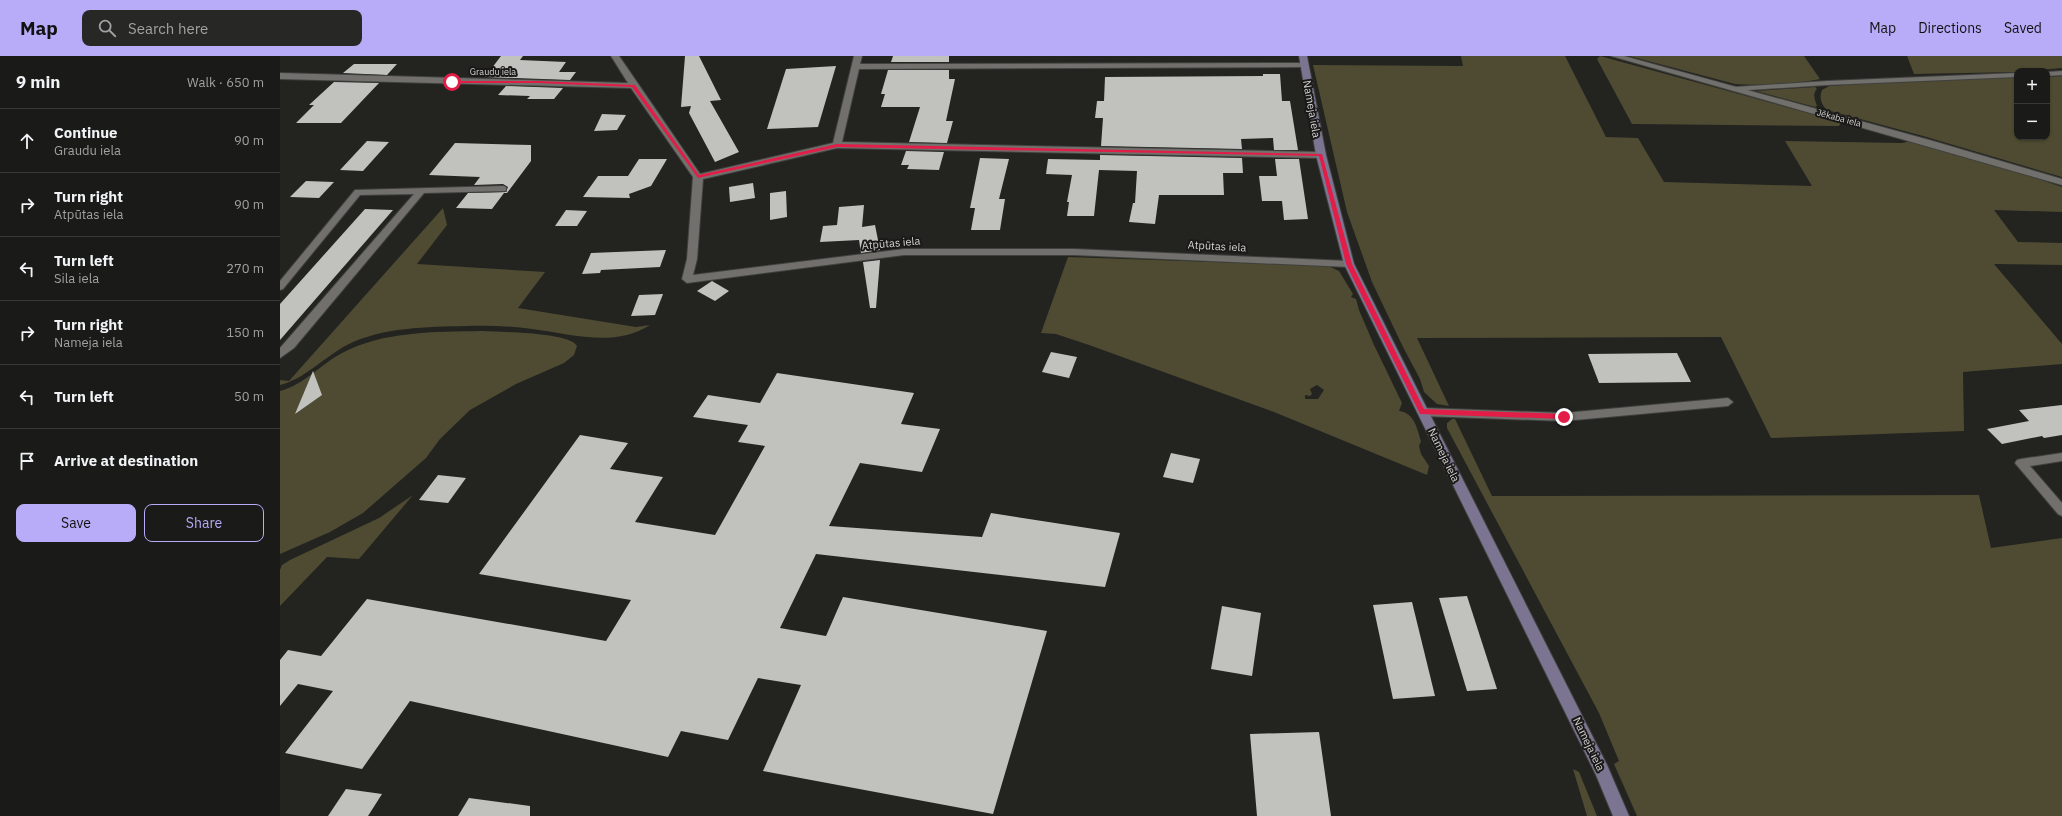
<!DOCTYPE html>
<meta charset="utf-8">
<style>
:root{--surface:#1a1a18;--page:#272725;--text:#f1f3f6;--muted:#9fa1a2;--line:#383837;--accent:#b8abf7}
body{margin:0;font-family:"IBM Plex Sans",sans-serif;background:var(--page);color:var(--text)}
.controls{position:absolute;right:12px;top:12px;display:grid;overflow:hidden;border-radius:8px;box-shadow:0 1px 3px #0004}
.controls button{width:36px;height:36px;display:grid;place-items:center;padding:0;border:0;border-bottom:1px solid var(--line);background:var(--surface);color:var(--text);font:20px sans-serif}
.stop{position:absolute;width:12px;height:12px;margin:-9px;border:3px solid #e11d48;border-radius:50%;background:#fff}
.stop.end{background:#e11d48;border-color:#fff;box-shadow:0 1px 4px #0008}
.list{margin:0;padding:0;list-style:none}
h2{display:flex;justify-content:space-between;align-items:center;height:52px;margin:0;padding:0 16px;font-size:17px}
h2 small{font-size:13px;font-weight:400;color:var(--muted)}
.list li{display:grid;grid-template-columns:26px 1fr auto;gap:12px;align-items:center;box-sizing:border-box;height:64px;padding:0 16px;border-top:1px solid var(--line)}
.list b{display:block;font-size:15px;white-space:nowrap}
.list p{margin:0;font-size:13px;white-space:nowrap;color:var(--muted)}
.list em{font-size:13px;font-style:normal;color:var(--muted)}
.actions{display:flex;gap:8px;padding:12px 16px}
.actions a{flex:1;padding:9px 0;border:1px solid var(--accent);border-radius:8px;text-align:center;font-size:14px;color:var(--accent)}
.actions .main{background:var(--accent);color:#111}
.icon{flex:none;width:22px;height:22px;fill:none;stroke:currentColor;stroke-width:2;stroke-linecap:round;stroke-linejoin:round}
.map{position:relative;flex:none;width:1782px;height:760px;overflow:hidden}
header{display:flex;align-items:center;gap:24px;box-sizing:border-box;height:56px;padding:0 20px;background:var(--accent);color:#111}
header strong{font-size:19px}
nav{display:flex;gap:22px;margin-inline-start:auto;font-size:14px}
.search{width:280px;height:36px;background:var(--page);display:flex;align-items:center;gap:10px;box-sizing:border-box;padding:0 14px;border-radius:8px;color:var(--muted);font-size:15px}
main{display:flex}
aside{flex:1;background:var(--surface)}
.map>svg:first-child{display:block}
.green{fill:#4e4b32;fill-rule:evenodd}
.building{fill:#c1c1be}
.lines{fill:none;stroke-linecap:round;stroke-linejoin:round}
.lane-casing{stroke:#40403e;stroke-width:2}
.street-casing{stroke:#40403e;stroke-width:2}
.secondary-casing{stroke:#40403e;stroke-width:2}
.lane{fill:#71706d;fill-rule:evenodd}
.street{fill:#71706d;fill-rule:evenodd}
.secondary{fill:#7c7591;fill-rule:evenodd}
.route{fill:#e11d48}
.labels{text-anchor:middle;stroke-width:4;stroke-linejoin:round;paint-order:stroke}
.far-street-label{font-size:9px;fill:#d3d3d2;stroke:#1a1917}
.street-label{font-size:11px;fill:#d3d3d2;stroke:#1a1917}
</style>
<header>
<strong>Map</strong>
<div class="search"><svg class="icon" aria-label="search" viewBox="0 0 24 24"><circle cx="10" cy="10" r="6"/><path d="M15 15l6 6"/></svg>Search here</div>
<nav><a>Map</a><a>Directions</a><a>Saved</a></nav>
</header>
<main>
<aside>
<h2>9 min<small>Walk · 650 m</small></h2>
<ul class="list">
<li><svg class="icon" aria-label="ahead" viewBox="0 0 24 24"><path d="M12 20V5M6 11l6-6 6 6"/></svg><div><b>Continue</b><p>Graudu iela</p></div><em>90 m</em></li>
<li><svg class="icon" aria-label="right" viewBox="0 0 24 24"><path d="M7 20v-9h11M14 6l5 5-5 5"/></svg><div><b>Turn right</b><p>Atpūtas iela</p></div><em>90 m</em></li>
<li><svg class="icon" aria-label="left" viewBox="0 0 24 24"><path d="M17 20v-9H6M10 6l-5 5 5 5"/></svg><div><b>Turn left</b><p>Sila iela</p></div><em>270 m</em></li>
<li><svg class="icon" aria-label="right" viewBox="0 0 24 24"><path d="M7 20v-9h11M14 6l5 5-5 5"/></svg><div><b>Turn right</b><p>Nameja iela</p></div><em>150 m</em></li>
<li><svg class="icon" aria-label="left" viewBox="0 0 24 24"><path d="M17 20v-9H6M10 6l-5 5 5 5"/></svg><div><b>Turn left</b></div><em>50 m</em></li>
<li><svg class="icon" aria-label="arrive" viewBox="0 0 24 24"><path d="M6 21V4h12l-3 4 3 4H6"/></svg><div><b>Arrive at destination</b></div></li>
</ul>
<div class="actions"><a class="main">Save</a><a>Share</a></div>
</aside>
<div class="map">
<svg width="1782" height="760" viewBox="0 0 1782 760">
<rect width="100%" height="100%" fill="#232320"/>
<g class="green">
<polygon points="1181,0 1285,0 1326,81 1358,82 1384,126 1532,130 1505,85 1622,87 1631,85 1720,110 1782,131 1782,156 1714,154 1738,186 1782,187 1782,209 1714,208 1782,288 1782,308 1683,316 1684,375 1491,382 1441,281 1137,282 1169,350 1157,348 1144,336 1140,323 1123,291 1092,226 1067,156 1033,9 1183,10"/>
<polygon points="1320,0 1561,66 1559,70 1352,68 1317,3"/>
<path d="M1349 0H1524L1540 23C1516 28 1480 30 1455 28Z"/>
<polygon points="1627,0 1782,0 1782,12 1737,16 1634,18"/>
<path d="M1782 20V121L1643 80 1547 54C1541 48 1539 42 1542 34L1549 30 1579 28 1653 25 1676 22H1737V81H1767V21Z"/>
<path d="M1535 31 1537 33C1532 38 1535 44 1537 50L1535 51 1476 35Z"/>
<path d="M163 152 167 169 137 208 265 216 238 252 356 271 370 269C335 292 291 278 252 273 230 270 208 269 186 270 148 271 102 271 67 289 44 301 25 323 0 329V324L9 325Z"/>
<path d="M788 201 1048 210 1059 215 1073 238 1071 241 1076 243 1079 254 1094 289 1122 347 1119 355C1135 357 1137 373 1141 385L1139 390 1141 398 1149 410 1147 419 994 356 809 289 776 278 761 277ZM1037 329 1044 334 1038 343H1025V339L1030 340 1032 338 1030 333Z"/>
<path d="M201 275C217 276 290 276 297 290L294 299 284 307 236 328 190 354 160 383 146 402 83 457 50 476 0 498V335C24 329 41 308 62 297 103 275 155 276 201 275Z"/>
<polygon points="1172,363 1175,363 1212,440 1699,439 1711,492 1782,482 1782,760 1357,760 1334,708 1339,705 1319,657 1167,372 1167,367"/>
<polygon points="133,439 79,503 47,501 0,550 0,514 2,509 10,504 99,462"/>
<polygon points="1293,713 1299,716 1317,760 1307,760"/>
</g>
<g class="building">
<polygon points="221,0 243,0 240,4 286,6 279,16 296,16 290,24 205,21"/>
<polygon points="405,0 419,0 441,44 430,45 459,96 435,106 409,57 411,50 401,51"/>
<polygon points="613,0 669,0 669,6 611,6"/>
<polygon points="74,8 117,8 107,19 63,17"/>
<polygon points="556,10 538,71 487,73 506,13"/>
<polygon points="608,14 669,14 669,23 675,23 666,65 673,65 667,87 629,86 640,51 601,51 605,38 601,38"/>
<polygon points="983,18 1000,18 1002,45 1010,45 1018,94 994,94 993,82 961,83 962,93 821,90 823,62 815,62 817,45 824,45 825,21 983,20"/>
<polygon points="54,26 99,27 61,67 16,67 34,49 29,49"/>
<polygon points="226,30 283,32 274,43 247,43 250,40 218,39"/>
<polygon points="322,58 346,59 337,74 314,75"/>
<polygon points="87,85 109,86 83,115 60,114"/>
<polygon points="175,87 251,89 251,105 227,137 224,137 212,153 176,152 188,137 226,136 228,131 223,128 194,129 200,121 149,119"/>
<polygon points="626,95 664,96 659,114 627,113 629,109 621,109"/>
<polygon points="820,99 962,102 963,117 943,117 944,139 879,139 875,168 849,166 853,147 855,147 857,115 819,114 814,160 787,160 789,146 787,146 792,119 766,118 768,103 820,104"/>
<polygon points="700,102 729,103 719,143 725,143 720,174 691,174 695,152 690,152"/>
<polygon points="359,103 387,103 371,130 349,138 350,142 303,141 318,120 348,120"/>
<polygon points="995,103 1019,103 1028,163 1004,164 1002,145 982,145 979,120 997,120"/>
<polygon points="26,125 54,126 39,142 10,141"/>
<polygon points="473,127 475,142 450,146 449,131"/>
<polygon points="506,135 507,161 490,164 490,137"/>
<polygon points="584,149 582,171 595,169 600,194 581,197 579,184 540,186 543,170 557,169 559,151"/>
<polygon points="85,153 113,154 0,284 0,248"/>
<polygon points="286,154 307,155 297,170 275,170"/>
<polygon points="386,194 380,211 321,214 320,217 302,218 311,197"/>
<polygon points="600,204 596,252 590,252 583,206"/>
<polygon points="432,225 449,235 435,245 417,235"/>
<polygon points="383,238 375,259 351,260 359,239"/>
<polygon points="771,296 797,301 789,322 762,316"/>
<polygon points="1397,297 1411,326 1319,327 1308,298"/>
<polygon points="33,315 42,339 15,358"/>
<polygon points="497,317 634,337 621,368 660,373 642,416 580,407 549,470 702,481 711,457 840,477 825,531 536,498 500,572 546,580 563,541 767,575 713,758 483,715 521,629 478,622 448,684 401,675 388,701 130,645 82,713 5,697 53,635 18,628 0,650 0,604 8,594 41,600 87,543 326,585 351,544 199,518 300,379 348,387 330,413 383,421 355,466 435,479 485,390 458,386 468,369 413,361 428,339 480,347"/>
<polygon points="1782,349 1782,379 1764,382 1762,380 1722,388 1707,373 1749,365 1739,354"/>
<polygon points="891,397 920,403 913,427 883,421"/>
<polygon points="158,419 186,422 168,447 139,444"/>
<polygon points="1187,540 1217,633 1187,635 1159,542"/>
<polygon points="1132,546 1155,640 1113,643 1093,549"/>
<polygon points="942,550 981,557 972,620 931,613"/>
<polygon points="1039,676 1051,760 977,760 970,678"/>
<polygon points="66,733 102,738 88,760 48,760"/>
<polygon points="189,742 250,750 250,760 178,760"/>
</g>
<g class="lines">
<defs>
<g id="lane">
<polygon points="1782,15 1782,19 1767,20 1767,16"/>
<polygon points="1737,17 1737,21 1547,29 1454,35 1450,33 1454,31 1547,25"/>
<polygon points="223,130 226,131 226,135 144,137 14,292 0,302 0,292 134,138 80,139 3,233 0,234 0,225 75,134"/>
<polygon points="1448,342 1453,346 1448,350 1284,365 1142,360 1137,356 1142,352 1284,357"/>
<polygon points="1782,397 1782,405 1750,410 1782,447 1782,460 1778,458 1735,407 1737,404 1741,403"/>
</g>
<g id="street">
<polygon points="331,0 339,0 420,118 553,87 574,0 582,0 580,8 1024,7 1028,9 1024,11 579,13 562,86 1041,96 1046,99 1041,102 557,92 423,123 417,203 413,219 624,193 794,193 1069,205 1074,208 1069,211 794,199 624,199 407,227 402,223 407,203 413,121 351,32 0,23 0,17 348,27"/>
<polygon points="1331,0 1344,0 1653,85 1782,123 1782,129"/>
</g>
<polygon id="secondary" points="1019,0 1027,0 1046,99 1074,208 1327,709 1349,760 1333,760 1316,719 1064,208 1036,99"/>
</defs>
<use href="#lane" class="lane-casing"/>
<use href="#street" class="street-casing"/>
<use href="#secondary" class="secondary-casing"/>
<use href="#lane" class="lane"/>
<use href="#street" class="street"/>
<use href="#secondary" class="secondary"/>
</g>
<polygon class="route" points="172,25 258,25 355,29 419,119 557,88 1042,98 1072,208 1144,353 1284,358 1287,361 1284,363 1140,358 1066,208 1039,100 557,91 418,122 352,31 258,27 171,27"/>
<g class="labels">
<g class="far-street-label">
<text x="213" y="19">Graudu iela</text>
<text transform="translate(1559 62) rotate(15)" y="3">Jēkaba iela</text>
</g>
<g class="street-label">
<text transform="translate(1032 53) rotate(80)" y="4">Nameja iela</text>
<text transform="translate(611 187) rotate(-5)" y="4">Atpūtas iela</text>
<text transform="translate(937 190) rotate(3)" y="4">Atpūtas iela</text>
<text transform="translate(1164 399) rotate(64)" y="4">Nameja iela</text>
<text transform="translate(1309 688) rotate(64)" y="4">Nameja iela</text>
</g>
</g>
</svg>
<div class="controls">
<button>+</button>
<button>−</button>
</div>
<div class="stop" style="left:172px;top:26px"></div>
<div class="stop end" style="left:1284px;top:361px"></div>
</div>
</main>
